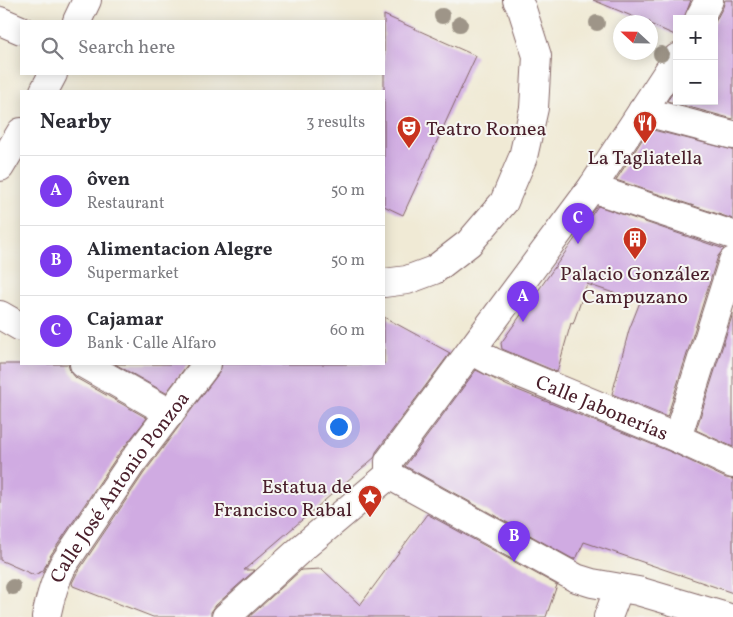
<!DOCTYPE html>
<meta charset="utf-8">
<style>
:root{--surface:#fff;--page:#f2f2f3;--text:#2b2b33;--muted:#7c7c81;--line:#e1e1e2;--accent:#7c3aed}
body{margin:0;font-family:Vollkorn,serif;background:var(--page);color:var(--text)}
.controls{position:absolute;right:15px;top:15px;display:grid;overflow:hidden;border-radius:0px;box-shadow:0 2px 12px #0003}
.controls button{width:45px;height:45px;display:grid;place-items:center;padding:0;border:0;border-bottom:1px solid var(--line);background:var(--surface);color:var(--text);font:25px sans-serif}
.compass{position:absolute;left:613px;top:15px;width:45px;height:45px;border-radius:50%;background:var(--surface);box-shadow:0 2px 12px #0003;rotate:292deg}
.you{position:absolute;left:338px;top:426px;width:18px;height:18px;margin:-12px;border:4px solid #fff;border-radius:50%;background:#1a73e8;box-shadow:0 0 0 8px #1a73e833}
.badge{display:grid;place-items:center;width:32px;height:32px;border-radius:50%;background:var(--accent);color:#fff;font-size:16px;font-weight:700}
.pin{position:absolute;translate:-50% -41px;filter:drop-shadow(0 1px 2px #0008)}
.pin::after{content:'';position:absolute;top:26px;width:18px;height:15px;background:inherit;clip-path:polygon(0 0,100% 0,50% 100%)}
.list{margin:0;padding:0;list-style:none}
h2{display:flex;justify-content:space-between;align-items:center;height:65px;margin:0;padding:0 20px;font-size:21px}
h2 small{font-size:16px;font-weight:400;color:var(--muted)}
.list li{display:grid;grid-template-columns:32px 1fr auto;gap:15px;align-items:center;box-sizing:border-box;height:70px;padding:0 20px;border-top:1px solid var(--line)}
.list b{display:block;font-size:19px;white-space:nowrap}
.list p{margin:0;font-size:16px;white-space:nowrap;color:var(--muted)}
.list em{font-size:16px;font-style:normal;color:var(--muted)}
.icon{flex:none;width:28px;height:28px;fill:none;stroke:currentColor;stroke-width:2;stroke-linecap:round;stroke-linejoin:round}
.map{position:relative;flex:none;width:733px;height:617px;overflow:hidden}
.search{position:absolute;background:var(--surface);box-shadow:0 2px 12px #0003;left:20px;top:20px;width:365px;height:55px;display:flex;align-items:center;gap:12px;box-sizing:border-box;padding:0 18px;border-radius:0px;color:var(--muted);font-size:19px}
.panel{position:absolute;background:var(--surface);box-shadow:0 2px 12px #0003;left:20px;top:90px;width:365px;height:275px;border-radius:0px}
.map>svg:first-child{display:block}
.building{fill:#d0abe2}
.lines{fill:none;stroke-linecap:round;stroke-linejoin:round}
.minor-casing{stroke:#846666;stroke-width:30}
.minor{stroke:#fff;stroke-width:28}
.tree{fill:#9e9588}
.labels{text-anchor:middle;stroke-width:4;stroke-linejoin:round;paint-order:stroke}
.poi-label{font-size:20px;fill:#4a1f2b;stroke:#f6f6f2}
.street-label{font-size:20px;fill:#4a1f2b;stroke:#f6f6f2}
</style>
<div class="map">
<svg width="733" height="617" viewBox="0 0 733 617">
<rect width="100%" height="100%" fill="#f6f6f2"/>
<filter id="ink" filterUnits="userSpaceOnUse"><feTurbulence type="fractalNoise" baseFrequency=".02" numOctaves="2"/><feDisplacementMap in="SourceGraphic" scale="10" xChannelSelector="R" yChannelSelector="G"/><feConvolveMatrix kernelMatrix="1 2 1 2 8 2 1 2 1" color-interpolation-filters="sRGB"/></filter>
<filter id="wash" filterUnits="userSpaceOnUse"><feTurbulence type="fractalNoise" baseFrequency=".0096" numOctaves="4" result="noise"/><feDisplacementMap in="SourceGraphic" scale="20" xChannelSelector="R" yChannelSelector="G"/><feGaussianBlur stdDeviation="1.12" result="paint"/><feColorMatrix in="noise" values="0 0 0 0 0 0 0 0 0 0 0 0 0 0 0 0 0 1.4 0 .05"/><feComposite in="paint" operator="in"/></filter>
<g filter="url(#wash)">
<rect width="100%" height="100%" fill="#f0ead5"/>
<g id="blocks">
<g class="building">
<polygon points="593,0 691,0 684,19 677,19 677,36 650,24 650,22 646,22"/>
<polygon points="725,0 733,0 733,119 667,101 677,87 677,101 714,101 714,24 723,7"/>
<polygon points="384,15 476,56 403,215 384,206"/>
<polygon points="649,129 733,150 733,219 616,180"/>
<polygon points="598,206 724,249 718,256 667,417 612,394 629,330 640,302 587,284 573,324 571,323 557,372 502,349 501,343"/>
<polygon points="733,313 733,447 696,430"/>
<polygon points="384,317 450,353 376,452 375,457 244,570 255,570 216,605 211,612 211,617 153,617 73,586 72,583 77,573 144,473 219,373 222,364 384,364"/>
<polygon points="0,364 68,364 70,371 76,378 147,418 118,455 50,556 43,571 34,575 0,560"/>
<polygon points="115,364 188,364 166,393"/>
<polygon points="476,370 508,386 671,452 726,478 733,479 733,593 584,542 577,557 573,559 405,466"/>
<polygon points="427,514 557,585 546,617 249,617 301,570 322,569 360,605"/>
</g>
</g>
</g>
<g filter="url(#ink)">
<use href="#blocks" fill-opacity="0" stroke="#846666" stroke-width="1"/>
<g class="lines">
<defs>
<g id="minor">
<polyline points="699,19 709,0"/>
<polyline points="0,21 21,30"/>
<polyline points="77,21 87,0"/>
<polyline points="44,91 53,74"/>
<polyline points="642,111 733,135"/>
<polyline points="0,167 21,132"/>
<polyline points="593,186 606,193 733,235"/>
<polyline points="384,283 407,280 434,270 469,243 504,202 523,157 534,108 537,56 522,9 517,0"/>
<polyline points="0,315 21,327"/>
<path id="s1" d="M473 351 493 362 677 438 733 464"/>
<polyline points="84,364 170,413"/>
<polyline points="677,438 733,261"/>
<polyline points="389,475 576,578 592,583 638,591 726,617"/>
<path id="s2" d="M46 617C50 598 54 582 63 565L131 464 207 364"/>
<polyline points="226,617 302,548 389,475 389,461 593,186 677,58"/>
<polyline points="608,617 619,588"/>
</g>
</defs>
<use href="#minor" class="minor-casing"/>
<use href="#minor" class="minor"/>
</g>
<g class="tree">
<circle cx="442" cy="16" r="8"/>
<circle cx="597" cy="23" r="8"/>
<circle cx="460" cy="24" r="8"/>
<circle cx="661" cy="54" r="8"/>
<circle cx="13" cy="587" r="8"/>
</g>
</g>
<defs>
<symbol id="restaurant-pin" viewBox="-11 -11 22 30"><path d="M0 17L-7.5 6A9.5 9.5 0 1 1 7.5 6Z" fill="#c8321e" stroke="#f6f6f2"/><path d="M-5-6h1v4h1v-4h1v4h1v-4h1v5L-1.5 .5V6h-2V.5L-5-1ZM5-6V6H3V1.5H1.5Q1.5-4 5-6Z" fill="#fff"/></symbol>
<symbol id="theatre-pin" viewBox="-11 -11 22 30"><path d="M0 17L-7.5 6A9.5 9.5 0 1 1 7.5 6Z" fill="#c8321e" stroke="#f6f6f2"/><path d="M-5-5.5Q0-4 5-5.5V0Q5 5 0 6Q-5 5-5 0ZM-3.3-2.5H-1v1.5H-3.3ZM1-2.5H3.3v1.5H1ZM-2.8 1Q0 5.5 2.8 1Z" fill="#fff"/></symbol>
<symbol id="building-pin" viewBox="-11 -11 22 30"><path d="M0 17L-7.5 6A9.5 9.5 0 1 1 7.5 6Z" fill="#c8321e" stroke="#f6f6f2"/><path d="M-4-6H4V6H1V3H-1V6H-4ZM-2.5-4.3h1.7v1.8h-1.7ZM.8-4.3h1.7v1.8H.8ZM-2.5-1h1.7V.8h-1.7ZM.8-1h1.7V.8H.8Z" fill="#fff"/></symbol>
<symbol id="sight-pin" viewBox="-11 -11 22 30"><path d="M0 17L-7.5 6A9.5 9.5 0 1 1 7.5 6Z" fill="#c8321e" stroke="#f6f6f2"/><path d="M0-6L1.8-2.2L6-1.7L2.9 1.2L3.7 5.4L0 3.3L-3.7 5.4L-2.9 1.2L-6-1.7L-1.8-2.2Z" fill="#fff"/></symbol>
</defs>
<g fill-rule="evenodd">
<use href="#restaurant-pin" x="631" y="109" width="28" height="38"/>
<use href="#theatre-pin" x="395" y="114" width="28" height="38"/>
<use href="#building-pin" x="621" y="225" width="28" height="38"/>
<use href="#sight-pin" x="356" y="483" width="28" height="38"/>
</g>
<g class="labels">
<g class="poi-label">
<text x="426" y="135" text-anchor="start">Teatro Romea</text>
<text x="645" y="164">La Tagliatella</text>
<text x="635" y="280">Palacio González<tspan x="635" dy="23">Campuzano</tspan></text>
<text x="352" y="493" text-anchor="end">Estatua de<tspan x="352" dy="23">Francisco Rabal</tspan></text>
</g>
<g class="street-label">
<text dy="7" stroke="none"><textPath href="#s1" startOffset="141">Calle Jabonerías</textPath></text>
<text dy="7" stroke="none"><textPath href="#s2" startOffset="151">Calle José Antonio Ponzoa</textPath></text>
</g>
</g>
</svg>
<div class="controls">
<button>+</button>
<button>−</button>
</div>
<svg class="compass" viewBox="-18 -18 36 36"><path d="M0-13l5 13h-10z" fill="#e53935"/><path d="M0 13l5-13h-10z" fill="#7c7c81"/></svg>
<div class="you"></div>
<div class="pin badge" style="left:523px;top:322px">A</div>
<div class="pin badge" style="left:514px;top:562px">B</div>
<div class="pin badge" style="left:578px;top:244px">C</div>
<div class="search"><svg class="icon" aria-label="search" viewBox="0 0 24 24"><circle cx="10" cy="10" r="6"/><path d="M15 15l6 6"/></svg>Search here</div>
<section class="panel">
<h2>Nearby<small>3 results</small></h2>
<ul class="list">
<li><span class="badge">A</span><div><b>ôven</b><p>Restaurant</p></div><em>50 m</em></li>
<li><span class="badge">B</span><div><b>Alimentacion Alegre</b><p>Supermarket</p></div><em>50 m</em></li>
<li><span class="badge">C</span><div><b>Cajamar</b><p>Bank · Calle Alfaro</p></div><em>60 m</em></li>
</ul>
</section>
</div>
